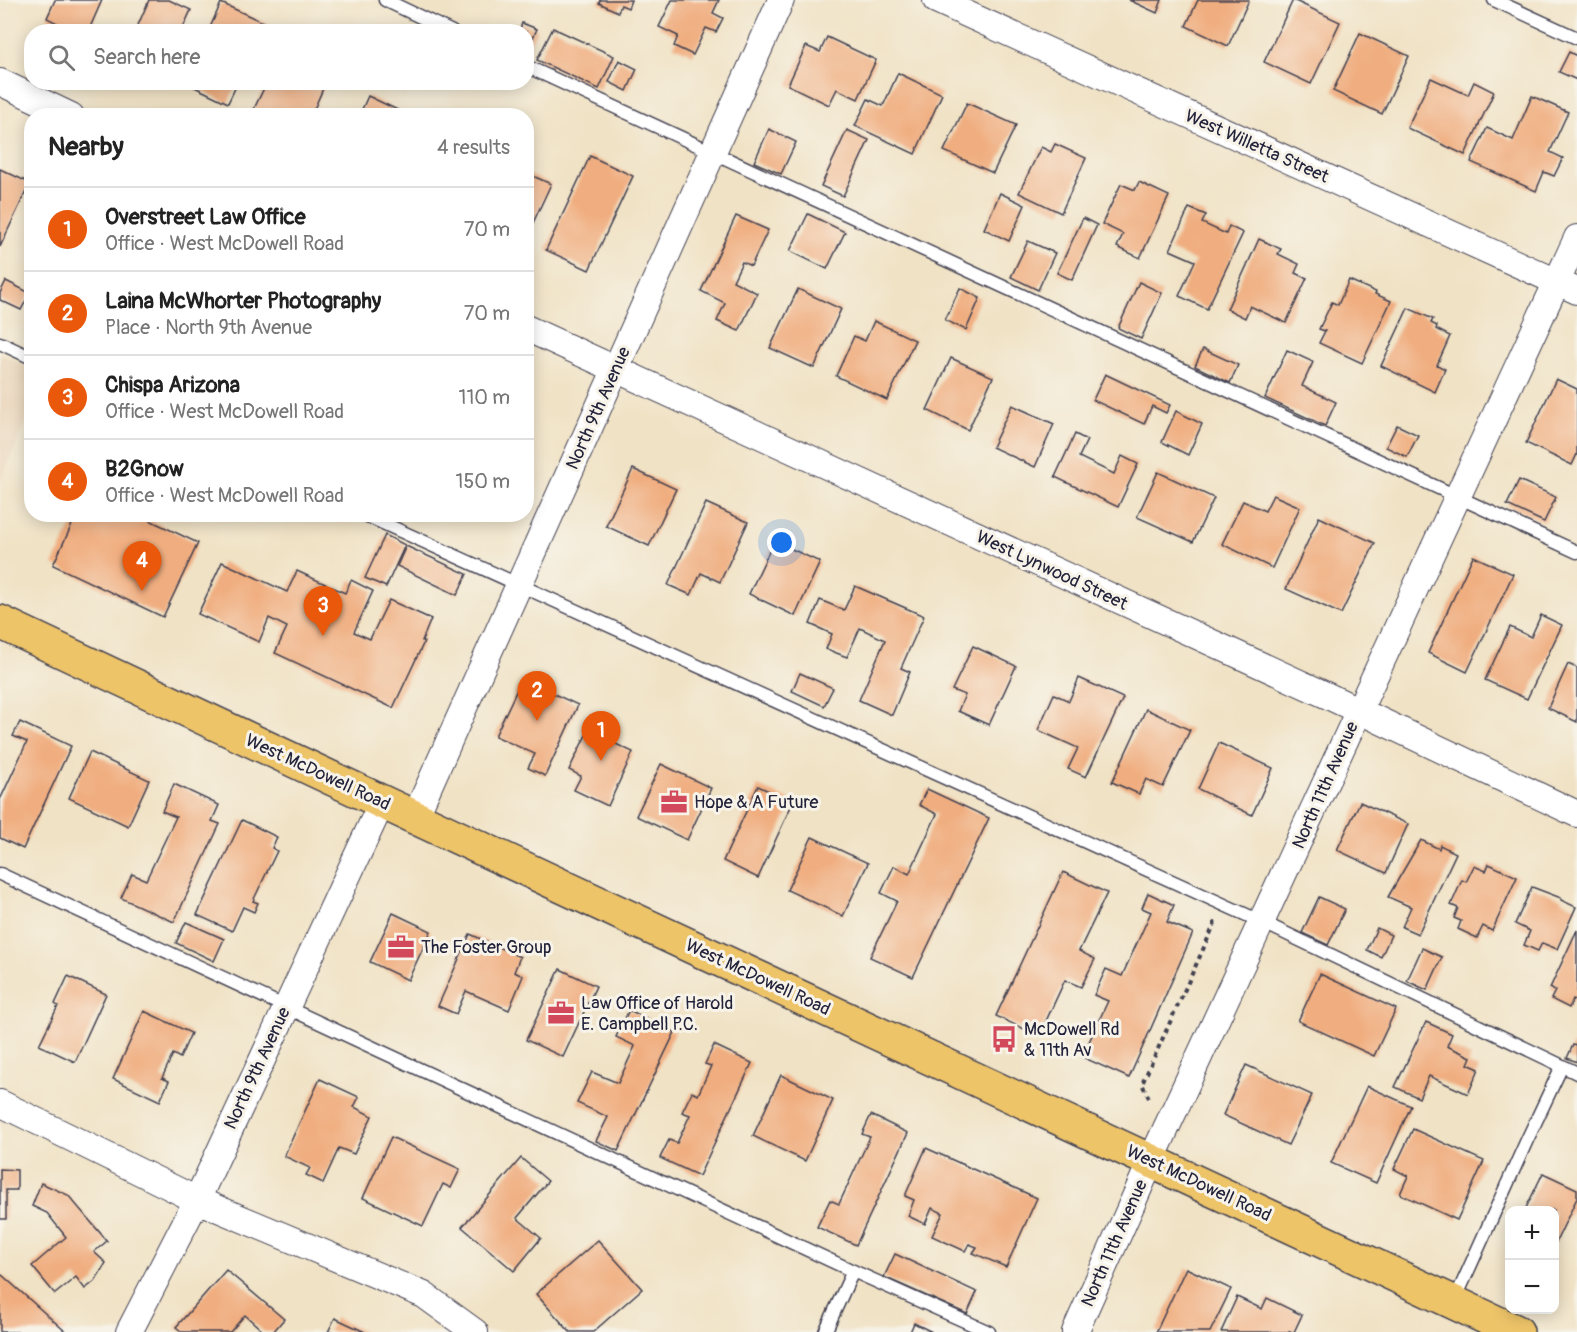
<!DOCTYPE html>
<meta charset="utf-8">
<style>
:root{--surface:#fff;--page:#f6f6f6;--text:#222;--muted:#767676;--line:#e0e0e0;--accent:#ea580c}
body{margin:0;font-family:Pangolin,sans-serif;background:var(--page);color:var(--text)}
.controls{position:absolute;right:18px;bottom:18px;display:grid;overflow:hidden;border-radius:12px;box-shadow:0 3px 15px #0003}
.controls button{width:54px;height:54px;display:grid;place-items:center;padding:0;border:0;border-bottom:2px solid var(--line);background:var(--surface);color:var(--text);font:30px sans-serif}
.you{position:absolute;left:782px;top:543px;width:21px;height:21px;margin:-15px;border:4px solid #fff;border-radius:50%;background:#1a73e8;box-shadow:0 0 0 9px #1a73e833}
.badge{display:grid;place-items:center;width:39px;height:39px;border-radius:50%;background:var(--accent);color:#fff;font-size:20px;font-weight:700}
.pin{position:absolute;translate:-50% -50px;filter:drop-shadow(0 2px 3px #0008)}
.pin::after{content:'';position:absolute;top:32px;width:21px;height:18px;background:inherit;clip-path:polygon(0 0,100% 0,50% 100%)}
.list{margin:0;padding:0;list-style:none}
h2{display:flex;justify-content:space-between;align-items:center;height:78px;margin:0;padding:0 24px;font-size:26px}
h2 small{font-size:20px;font-weight:400;color:var(--muted)}
.list li{display:grid;grid-template-columns:39px 1fr auto;gap:18px;align-items:center;box-sizing:border-box;height:84px;padding:0 24px;border-top:2px solid var(--line)}
.list b{display:block;font-size:22px;white-space:nowrap}
.list p{margin:0;font-size:20px;white-space:nowrap;color:var(--muted)}
.list em{font-size:20px;font-style:normal;color:var(--muted)}
.icon{flex:none;width:33px;height:33px;fill:none;stroke:currentColor;stroke-width:2;stroke-linecap:round;stroke-linejoin:round}
.map{position:relative;flex:none;width:1577px;height:1332px;overflow:hidden}
.search{position:absolute;background:var(--surface);box-shadow:0 3px 15px #0003;left:24px;top:24px;width:510px;height:66px;display:flex;align-items:center;gap:15px;box-sizing:border-box;padding:0 21px;border-radius:24px;color:var(--muted);font-size:22px}
.panel{position:absolute;background:var(--surface);box-shadow:0 3px 15px #0003;left:24px;top:108px;width:510px;height:414px;border-radius:24px}
.map>svg:first-child{display:block}
.built{fill:#e9d3b7}
.building{fill:#f0ae80}
.lines{fill:none;stroke-linecap:round;stroke-linejoin:round}
.lane-casing{stroke:#413f50;stroke-width:15}
.street-casing{stroke:#413f50;stroke-width:28}
.primary-casing{stroke:#413f50;stroke-width:36}
.path{stroke:#413f50;stroke-width:4;stroke-dasharray:4.5 4.5;stroke-linecap:butt}
.lane{stroke:#fff;stroke-width:12}
.street{stroke:#fff;stroke-width:26}
.primary{stroke:#eec469;stroke-width:33}
.labels{text-anchor:middle;stroke-width:6;stroke-linejoin:round;paint-order:stroke}
.street-label{font-size:18px;fill:#22223b;stroke:#f7f3e8}
.poi-label{font-size:18px;fill:#22223b;stroke:#f7f3e8;text-anchor:start}
</style>
<div class="map">
<svg width="1577" height="1332" viewBox="0 0 1577 1332">
<rect width="100%" height="100%" fill="#f7f3e8"/>
<filter id="ink" filterUnits="userSpaceOnUse"><feTurbulence type="fractalNoise" baseFrequency=".0167" numOctaves="2"/><feDisplacementMap in="SourceGraphic" scale="12" xChannelSelector="R" yChannelSelector="G"/><feConvolveMatrix kernelMatrix="1 2 1 2 8 2 1 2 1" color-interpolation-filters="sRGB"/></filter>
<filter id="wash" filterUnits="userSpaceOnUse"><feTurbulence type="fractalNoise" baseFrequency=".008" numOctaves="4" result="noise"/><feDisplacementMap in="SourceGraphic" scale="24" xChannelSelector="R" yChannelSelector="G"/><feGaussianBlur stdDeviation="1.35" result="paint"/><feColorMatrix in="noise" values="0 0 0 0 0 0 0 0 0 0 0 0 0 0 0 0 0 1.4 0 .05"/><feComposite in="paint" operator="in"/></filter>
<g filter="url(#wash)">
<rect width="100%" height="100%" fill="#f0e2c5"/>
<polygon class="built" points="0,354 32,369 31,409 0,481"/>
<g id="blocks">
<g class="building">
<polygon points="55,0 102,0 88,32 75,32 47,18"/>
<polygon points="149,0 169,0 191,10 181,32 135,32"/>
<polygon points="600,0 631,0 628,8 621,5 618,12 599,3"/>
<polygon points="672,0 719,0 713,13 723,18 716,32 706,28 693,55 674,46 678,36 659,27"/>
<polygon points="1129,0 1162,0 1157,13"/>
<polygon points="1198,0 1249,0 1228,46 1186,26"/>
<polygon points="1293,0 1340,22 1311,84 1264,62"/>
<polygon points="221,3 278,29 277,32 208,32"/>
<polygon points="522,23 537,29 526,53 526,32 519,32"/>
<polygon points="553,28 614,56 599,89 537,60"/>
<polygon points="1360,33 1409,56 1382,114 1333,91"/>
<polygon points="827,37 876,60 858,99 837,89 829,105 788,85 806,46 820,52"/>
<polygon points="1569,52 1577,56 1577,80 1559,72"/>
<polygon points="619,60 637,69 627,91 609,82"/>
<polygon points="898,73 942,94 915,154 855,126 868,99 883,106"/>
<polygon points="1431,78 1468,95 1474,82 1494,92 1465,155 1407,128"/>
<polygon points="184,82 238,82 228,103"/>
<polygon points="267,82 321,82 325,84 311,116 257,116 252,113"/>
<polygon points="368,96 404,113 402,116 359,116"/>
<polygon points="1532,96 1568,112 1550,152 1563,158 1554,176 1544,172 1536,191 1471,162 1487,128 1513,140"/>
<polygon points="967,103 1016,125 993,173 944,151"/>
<polygon points="769,129 796,142 781,174 754,162"/>
<polygon points="847,130 869,140 843,196 821,186"/>
<polygon points="1055,144 1086,158 1061,213 1019,193 1041,147 1051,152"/>
<polygon points="590,156 633,176 589,270 546,250"/>
<polygon points="0,169 30,183 0,247"/>
<polygon points="526,173 551,184 526,238"/>
<polygon points="1139,182 1169,196 1140,258 1117,247 1123,234 1102,224 1121,184 1135,190"/>
<polygon points="1000,193 1025,205 1009,241 984,229"/>
<polygon points="1189,208 1206,215 1202,223 1226,234 1229,226 1243,233 1207,309 1179,296 1195,261 1170,250"/>
<polygon points="808,214 845,232 827,269 790,251"/>
<polygon points="736,216 768,230 751,266 742,262 733,281 757,293 739,331 717,321 725,303 701,291"/>
<polygon points="1083,218 1097,225 1072,280 1057,273"/>
<polygon points="1259,239 1281,249 1278,254 1299,264 1295,273 1307,278 1286,323 1250,306 1245,318 1227,309"/>
<polygon points="1028,241 1055,253 1038,290 1011,277"/>
<polygon points="1349,280 1376,292 1375,294 1391,301 1362,363 1319,343 1325,331 1319,329 1332,302 1338,305"/>
<polygon points="6,281 30,293 21,310 0,300 0,293"/>
<polygon points="1139,282 1162,293 1141,339 1118,328"/>
<polygon points="960,288 980,298 966,330 945,320"/>
<polygon points="798,289 841,309 814,368 770,348"/>
<polygon points="1408,308 1433,319 1431,323 1437,326 1436,329 1450,336 1437,365 1445,369 1435,392 1381,366"/>
<polygon points="874,321 915,340 887,400 836,376 854,336 865,341"/>
<polygon points="1203,349 1238,365 1230,383 1195,366"/>
<polygon points="1287,350 1313,362 1302,386 1336,402 1325,426 1265,398"/>
<polygon points="951,358 993,377 968,430 927,410"/>
<polygon points="1105,374 1170,405 1166,413 1152,406 1144,424 1093,400"/>
<polygon points="1556,379 1577,389 1577,454 1572,465 1526,443"/>
<polygon points="1012,405 1054,424 1035,467 992,447"/>
<polygon points="1176,411 1202,424 1188,455 1162,442"/>
<polygon points="1397,425 1418,435 1407,457 1386,447"/>
<polygon points="1075,434 1087,440 1079,457 1114,474 1122,456 1138,464 1118,507 1055,477"/>
<polygon points="633,469 676,489 649,546 606,526"/>
<polygon points="1158,472 1214,498 1193,542 1137,517"/>
<polygon points="1519,480 1556,497 1544,522 1507,505"/>
<polygon points="1273,495 1300,507 1272,568 1222,544 1243,501 1265,511"/>
<polygon points="706,503 748,522 720,582 701,573 691,595 668,585"/>
<polygon points="77,514 137,514 198,543 163,617 53,565"/>
<polygon points="1319,517 1375,543 1341,614 1286,589"/>
<polygon points="385,535 405,545 386,587 365,578"/>
<polygon points="774,541 820,562 795,616 749,594"/>
<polygon points="406,546 467,574 457,595 397,566"/>
<polygon points="1473,556 1513,574 1467,672 1428,653"/>
<polygon points="222,562 287,592 297,571 345,593 351,580 373,591 354,632 370,639 389,600 431,619 422,641 424,642 393,708 275,653 287,627 269,618 259,642 198,614"/>
<polygon points="855,586 924,616 901,668 910,672 892,715 859,700 885,640 860,628 847,657 826,649 832,634 810,624 820,600 844,610"/>
<polygon points="1541,615 1562,625 1527,699 1485,680 1510,627 1531,637"/>
<polygon points="973,646 1016,666 989,725 958,711 965,695 952,690"/>
<polygon points="1568,664 1577,668 1577,722 1548,708"/>
<polygon points="800,673 833,688 824,706 792,691"/>
<polygon points="1079,678 1123,698 1086,777 1068,769 1078,748 1038,730 1054,694 1069,701"/>
<polygon points="522,679 578,705 545,776 528,768 535,754 495,736"/>
<polygon points="1146,709 1190,730 1163,787 1146,779 1139,794 1112,782"/>
<polygon points="20,722 71,746 23,849 0,838 0,800 27,742 13,736"/>
<polygon points="588,731 633,752 608,806 574,790 581,776 569,770"/>
<polygon points="1219,743 1273,768 1252,815 1198,789"/>
<polygon points="90,752 149,780 128,826 69,798"/>
<polygon points="661,764 711,788 687,840 636,816"/>
<polygon points="174,784 219,805 212,821 220,824 174,922 121,898 132,874 146,880 176,817 162,811"/>
<polygon points="758,786 793,802 758,878 723,861"/>
<polygon points="927,789 989,818 913,977 870,957 897,901 881,893 894,866 909,874 937,814 919,805"/>
<polygon points="1360,802 1408,824 1386,873 1337,850"/>
<polygon points="242,820 277,837 272,848 277,851 253,901 258,903 254,912 243,907 232,931 197,915"/>
<polygon points="812,837 868,863 843,916 787,890"/>
<polygon points="1421,840 1439,849 1440,845 1456,853 1418,934 1402,927 1411,907 1388,897"/>
<polygon points="1489,864 1517,877 1492,931 1483,926 1477,938 1458,929 1461,921 1454,918 1458,908 1451,905 1462,880 1466,882 1474,866 1486,871"/>
<polygon points="1063,872 1107,893 1079,951 1095,959 1081,987 1065,980 1039,1036 996,1016"/>
<polygon points="1532,887 1561,898 1561,900 1576,907 1557,949 1542,943 1538,951 1524,945 1530,931 1515,924"/>
<polygon points="1148,893 1174,905 1167,922 1193,933 1129,1078 1082,1057 1108,1001 1094,995 1106,969 1122,976 1151,912 1142,908"/>
<polygon points="1319,897 1345,909 1328,945 1302,933"/>
<polygon points="393,913 431,931 408,980 370,962"/>
<polygon points="186,922 224,939 214,961 176,943"/>
<polygon points="1377,928 1391,935 1381,957 1367,950"/>
<polygon points="1577,930 1577,1001 1573,999 1569,1008 1551,999 1555,991 1550,988"/>
<polygon points="470,934 520,957 514,972 523,976 509,1010 466,991 456,1014 438,1006"/>
<polygon points="1422,948 1442,957 1427,990 1407,981"/>
<polygon points="560,969 596,986 563,1057 526,1040"/>
<polygon points="1320,974 1396,1009 1374,1056 1298,1021"/>
<polygon points="68,976 106,994 75,1062 39,1045 58,1006 55,1004"/>
<polygon points="629,1010 675,1032 618,1151 596,1141 608,1117 577,1103 592,1072 618,1083 635,1046 616,1037"/>
<polygon points="144,1011 191,1033 180,1058 173,1054 162,1078 169,1081 160,1101 113,1079"/>
<polygon points="1426,1022 1452,1034 1447,1046 1471,1057 1468,1064 1479,1069 1468,1094 1429,1076 1419,1098 1395,1087"/>
<polygon points="714,1045 752,1063 699,1176 660,1158 669,1140 677,1143 690,1115 682,1112 692,1092 698,1095 711,1066 705,1064"/>
<polygon points="1573,1045 1577,1046 1577,1062 1567,1058"/>
<polygon points="1246,1065 1312,1095 1288,1145 1223,1115"/>
<polygon points="781,1075 833,1100 805,1161 753,1136"/>
<polygon points="320,1079 359,1097 354,1107 372,1116 354,1154 339,1148 323,1183 306,1175 310,1168 284,1156"/>
<polygon points="1367,1086 1411,1106 1376,1183 1331,1163"/>
<polygon points="871,1115 908,1133 856,1245 817,1227 830,1200 839,1204 870,1137 862,1134"/>
<polygon points="1413,1129 1484,1161 1457,1220 1400,1194 1408,1176 1394,1169"/>
<polygon points="391,1137 460,1169 451,1188 443,1184 423,1226 363,1198"/>
<polygon points="926,1148 1037,1198 1006,1267 973,1253 977,1247 969,1244 965,1251 932,1236 943,1213 932,1208 925,1224 908,1216 914,1200 905,1196"/>
<polygon points="521,1158 548,1181 517,1218 541,1238 514,1271 462,1227"/>
<polygon points="0,1169 17,1170 17,1190 6,1190 6,1219 0,1219"/>
<polygon points="1543,1173 1577,1189 1577,1198 1554,1246 1554,1210 1525,1210"/>
<polygon points="41,1183 68,1195 107,1241 94,1252 106,1263 95,1281 85,1289 76,1277 55,1294 32,1266 66,1237 47,1213 32,1206"/>
<polygon points="598,1240 642,1289 593,1332 570,1332 536,1294"/>
<polygon points="895,1254 977,1292 967,1314 884,1277"/>
<polygon points="1186,1268 1231,1289 1210,1332 1156,1332"/>
<polygon points="226,1270 284,1319 273,1332 264,1332 245,1315 230,1332 182,1332 176,1327"/>
<polygon points="2,1275 66,1332 0,1332 0,1277"/>
<polygon points="1237,1297 1262,1309 1267,1298 1302,1315 1294,1332 1221,1332"/>
<polygon points="335,1318 365,1332 328,1332"/>
<polygon points="914,1323 932,1332 910,1332"/>
</g>
</g>
</g>
<g filter="url(#ink)">
<use href="#blocks" fill-opacity="0" stroke="#413f50" stroke-width="1.5"/>
<g class="lines">
<defs>
<g id="lane">
<polyline points="385,0 452,32"/>
<polyline points="1494,0 1577,38"/>
<polyline points="526,66 1577,552"/>
<polyline points="0,343 32,358"/>
<polyline points="363,514 1262,922 1577,1073"/>
<polyline points="0,874 853,1271 989,1332"/>
<polyline points="1454,1302 1527,1140 1562,1066"/>
<polyline points="825,1332 853,1271"/>
</g>
<g id="street">
<polyline points="936,0 1577,291"/>
<polyline points="0,82 71,116"/>
<polyline points="526,328 1328,696 1577,814"/>
<polyline points="415,817 781,0"/>
<polyline points="0,1103 197,1200 424,1295 475,1332"/>
<polyline points="129,1332 197,1200 382,802"/>
<polyline points="1075,1332 1151,1161 1577,238"/>
</g>
<polyline id="primary" points="0,622 382,802 1517,1332"/>
</defs>
<use href="#lane" class="lane-casing"/>
<use href="#street" class="street-casing"/>
<use href="#primary" class="primary-casing"/>
<polyline class="path" points="1149,1098 1142,1084 1215,923 1217,924"/>
<use href="#lane" class="lane"/>
<use href="#street" class="street"/>
<use href="#primary" class="primary"/>
</g>
</g>
<defs>
<symbol id="office-bare" viewBox="-9 -9 18 18"><path d="M-6-3h4V-5.5h4V-3h4V5H-6ZM-1-4.5V-3h2v-1.5ZM-6 0V1H6V0Z" fill="#d1495b" stroke="#f7f3e8" stroke-width="2.5" paint-order="stroke"/></symbol>
<symbol id="bus-bare" viewBox="-9 -9 18 18"><path d="M-5-6H5V4H4V6H2V4H-2V6H-4V4H-5ZM-3.5-4V0h7V-4ZM-3.5 1.2v1.5H-2V1.2ZM2 1.2v1.5H3.5V1.2Z" fill="#d1495b" stroke="#f7f3e8" stroke-width="2.5" paint-order="stroke"/></symbol>
</defs>
<g fill-rule="evenodd">
<use href="#office-bare" x="655" y="783" width="38" height="38"/>
<use href="#office-bare" x="382" y="928" width="38" height="38"/>
<use href="#office-bare" x="542" y="994" width="38" height="38"/>
<use href="#bus-bare" x="985" y="1020" width="38" height="38"/>
</g>
<g class="labels">
<g class="street-label">
<text transform="translate(1257 146) rotate(24)" y="6">West Willetta Street</text>
<text transform="translate(598 408) rotate(-66)" y="6">North 9th Avenue</text>
<text transform="translate(1052 570) rotate(25)" y="6">West Lynwood Street</text>
<text transform="translate(318 772) rotate(25)" y="6">West McDowell Road</text>
<text transform="translate(1325 785) rotate(-66)" y="6">North 11th Avenue</text>
<text transform="translate(758 977) rotate(25)" y="6">West McDowell Road</text>
<text transform="translate(257 1068) rotate(-65)" y="6">North 9th Avenue</text>
<text transform="translate(1199 1183) rotate(25)" y="6">West McDowell Road</text>
<text transform="translate(1114 1243) rotate(-66)" y="6">North 11th Avenue</text>
</g>
<g class="poi-label">
<text x="694" y="808">Hope &amp; A Future</text>
<text x="421" y="953">The Foster Group</text>
<text x="581" y="1009">Law Office of Harold<tspan x="581" dy="21">E. Campbell P.C.</tspan></text>
<text x="1024" y="1035">McDowell Rd<tspan x="1024" dy="21">&amp; 11th Av</tspan></text>
</g>
</g>
</svg>
<div class="controls">
<button>+</button>
<button>−</button>
</div>
<div class="you"></div>
<div class="pin badge" style="left:601px;top:761px">1</div>
<div class="pin badge" style="left:537px;top:721px">2</div>
<div class="pin badge" style="left:323px;top:636px">3</div>
<div class="pin badge" style="left:142px;top:591px">4</div>
<div class="search"><svg class="icon" aria-label="search" viewBox="0 0 24 24"><circle cx="10" cy="10" r="6"/><path d="M15 15l6 6"/></svg>Search here</div>
<section class="panel">
<h2>Nearby<small>4 results</small></h2>
<ul class="list">
<li><span class="badge">1</span><div><b>Overstreet Law Office</b><p>Office · West McDowell Road</p></div><em>70 m</em></li>
<li><span class="badge">2</span><div><b>Laina McWhorter Photography</b><p>Place · North 9th Avenue</p></div><em>70 m</em></li>
<li><span class="badge">3</span><div><b>Chispa Arizona</b><p>Office · West McDowell Road</p></div><em>110 m</em></li>
<li><span class="badge">4</span><div><b>B2Gnow</b><p>Office · West McDowell Road</p></div><em>150 m</em></li>
</ul>
</section>
</div>
